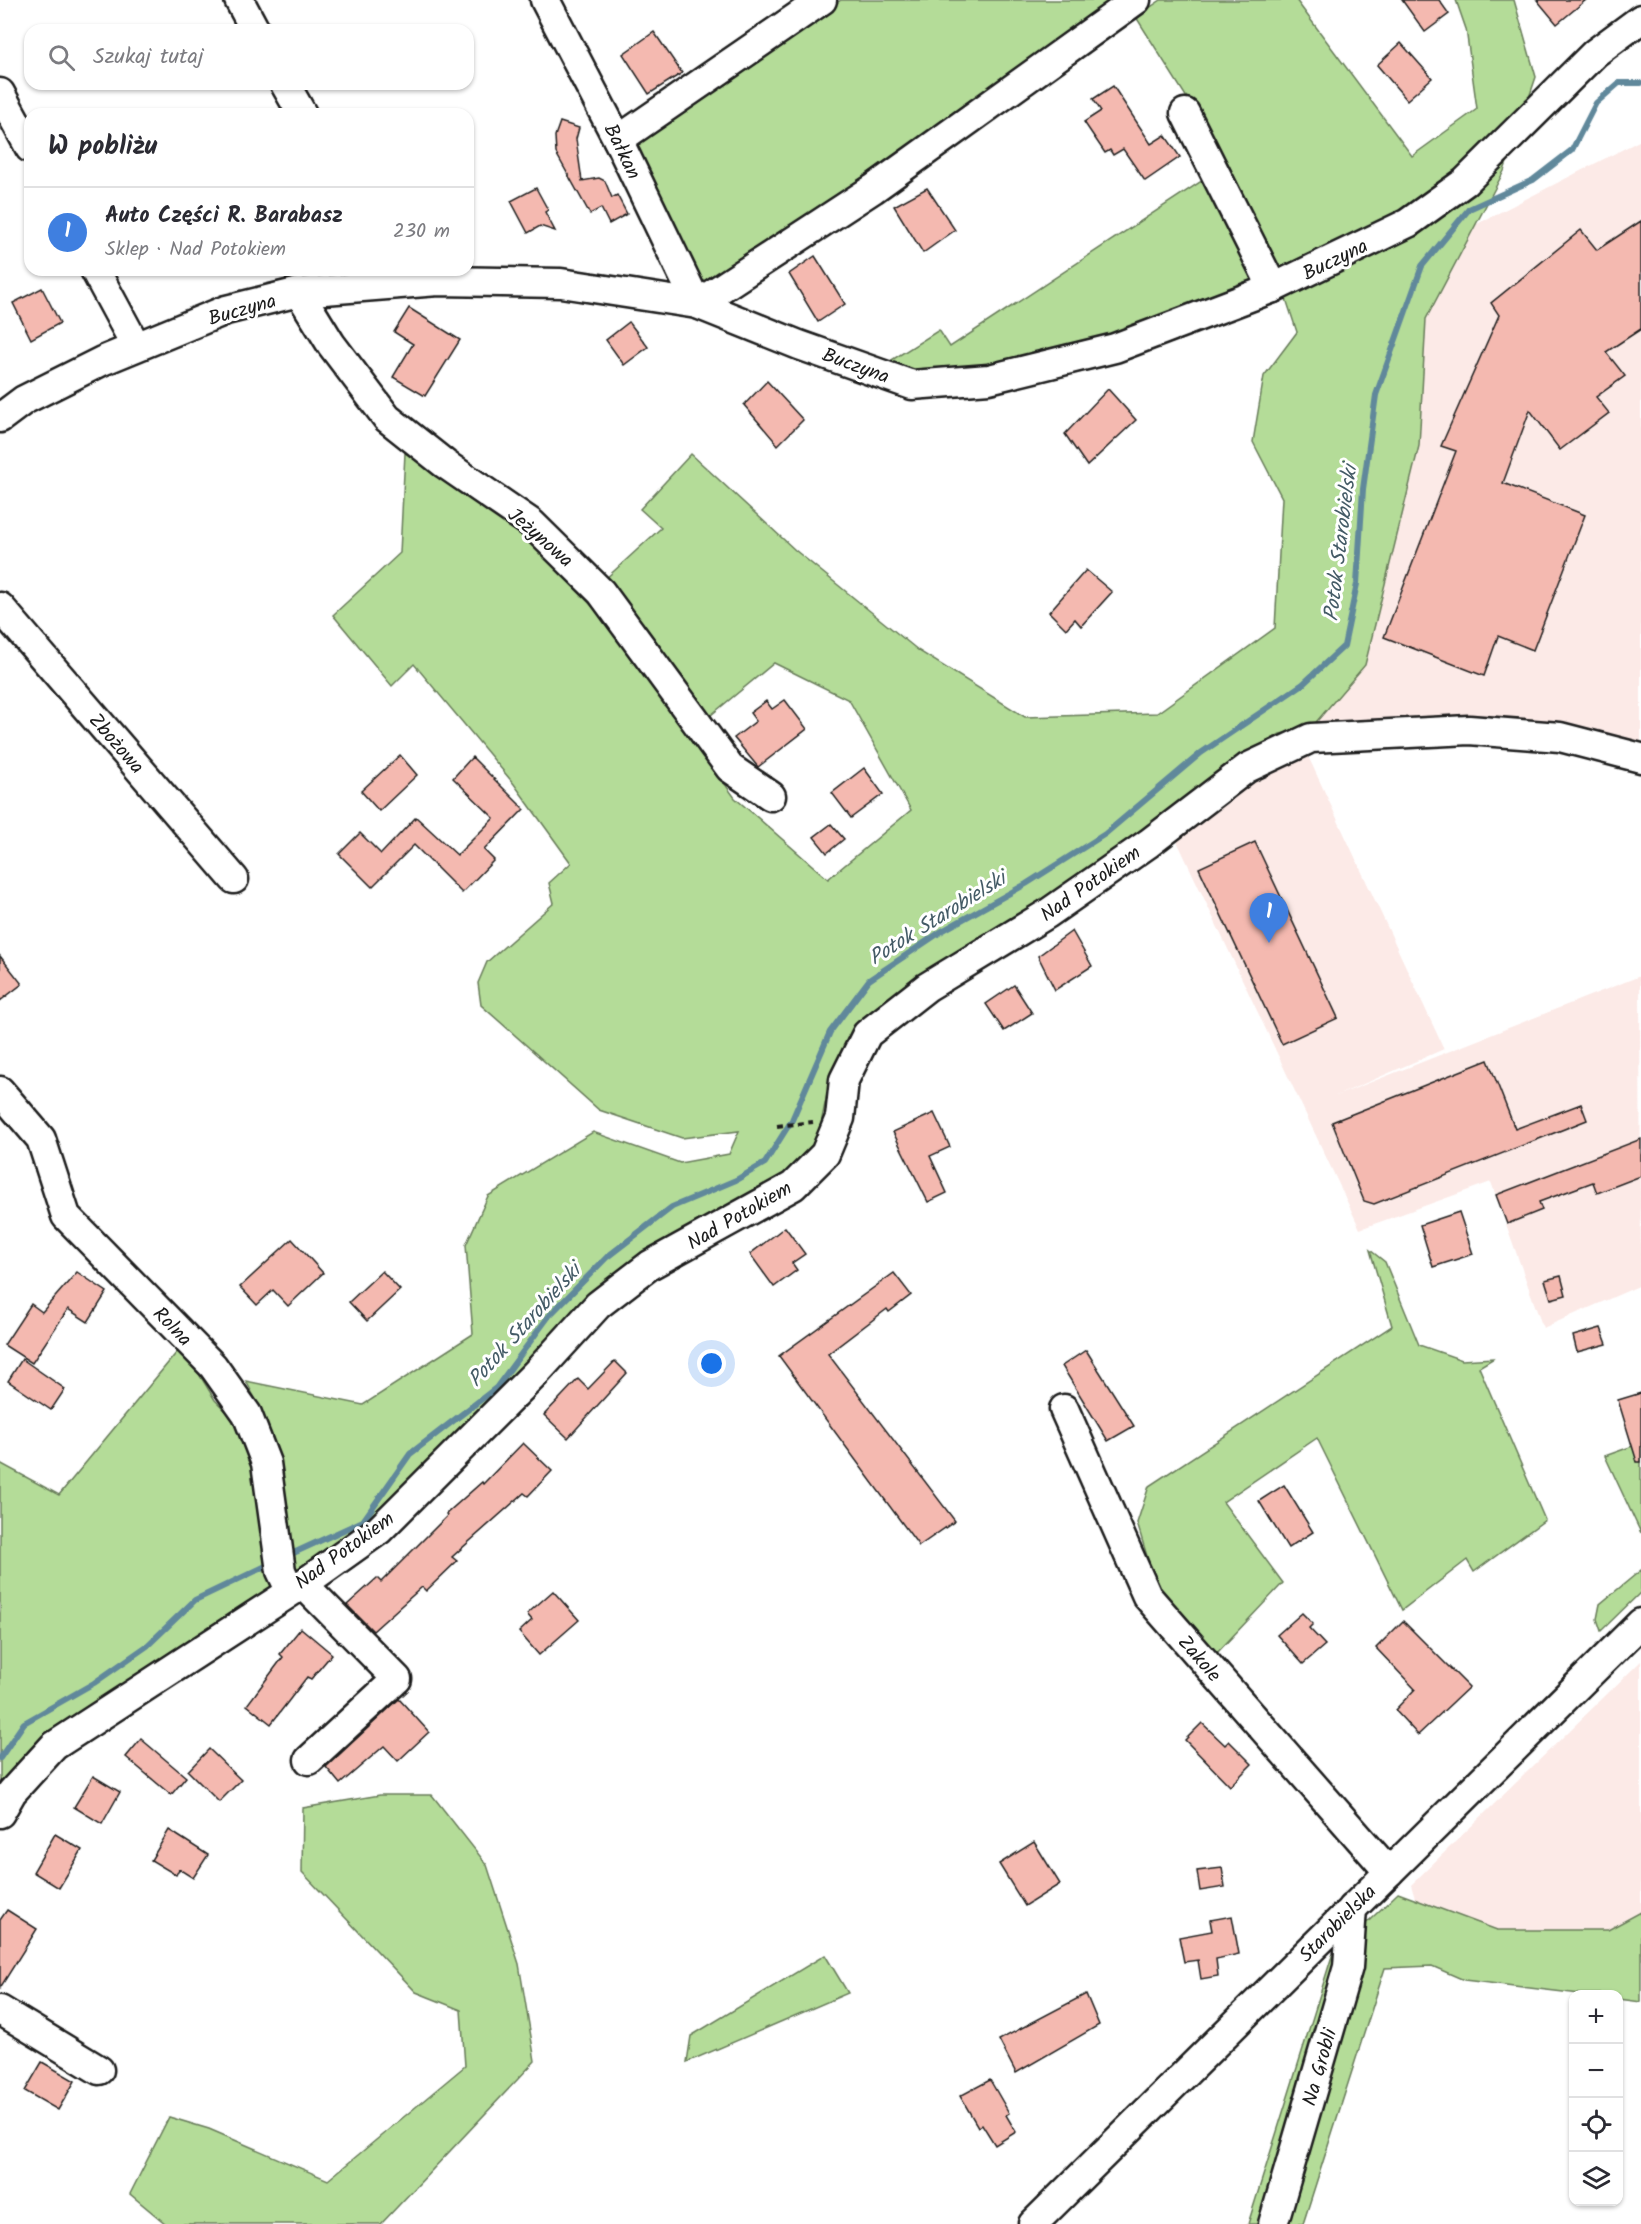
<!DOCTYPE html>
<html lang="pl">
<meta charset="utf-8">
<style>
:root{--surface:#fff;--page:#f7f7f7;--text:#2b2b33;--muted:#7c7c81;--line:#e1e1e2;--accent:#d1495b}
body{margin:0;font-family:Kalam,sans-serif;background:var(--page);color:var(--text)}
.controls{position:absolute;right:18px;bottom:18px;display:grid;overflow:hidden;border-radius:12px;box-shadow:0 2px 4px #0004}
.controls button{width:54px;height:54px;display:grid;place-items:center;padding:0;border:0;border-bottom:2px solid var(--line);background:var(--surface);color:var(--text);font:30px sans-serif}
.you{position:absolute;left:712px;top:1364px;width:21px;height:21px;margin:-15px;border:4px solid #fff;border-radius:50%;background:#1a73e8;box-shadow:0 0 0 9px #1a73e833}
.badge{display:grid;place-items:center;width:39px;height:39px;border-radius:50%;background:var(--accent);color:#fff;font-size:20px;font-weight:700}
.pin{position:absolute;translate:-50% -50px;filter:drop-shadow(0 2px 3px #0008)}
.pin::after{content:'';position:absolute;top:32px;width:21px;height:18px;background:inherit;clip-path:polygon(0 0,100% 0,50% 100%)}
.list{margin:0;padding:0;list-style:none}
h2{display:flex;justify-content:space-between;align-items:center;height:78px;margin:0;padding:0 24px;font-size:26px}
h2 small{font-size:20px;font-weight:400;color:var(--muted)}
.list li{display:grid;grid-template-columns:39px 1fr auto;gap:18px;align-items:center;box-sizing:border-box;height:90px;padding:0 24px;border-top:2px solid var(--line)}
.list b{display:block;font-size:22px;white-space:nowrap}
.list p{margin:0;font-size:20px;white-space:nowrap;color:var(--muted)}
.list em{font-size:20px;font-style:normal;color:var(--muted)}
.icon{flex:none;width:33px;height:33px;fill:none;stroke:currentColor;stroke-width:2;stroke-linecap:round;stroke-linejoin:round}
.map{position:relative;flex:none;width:1641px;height:2224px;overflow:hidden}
.search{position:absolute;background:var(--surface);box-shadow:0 2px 4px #0004;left:24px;top:24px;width:450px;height:66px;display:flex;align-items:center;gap:15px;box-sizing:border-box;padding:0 21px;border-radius:18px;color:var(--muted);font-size:22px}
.panel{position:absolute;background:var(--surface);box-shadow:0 2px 4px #0004;left:24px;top:108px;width:450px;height:168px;border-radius:18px}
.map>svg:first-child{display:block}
.built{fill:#fceae7}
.green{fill:#b4dc98;stroke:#687c5a;stroke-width:1.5}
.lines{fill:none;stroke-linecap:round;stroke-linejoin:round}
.stream{stroke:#60889b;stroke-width:6}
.building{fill:#f4b9b0;stroke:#1c1c1c;stroke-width:1.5}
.minor-casing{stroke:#1c1c1c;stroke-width:33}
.path{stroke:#1c1c1c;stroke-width:4;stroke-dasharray:6 4.5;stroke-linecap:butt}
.minor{stroke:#fff;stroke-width:28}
.labels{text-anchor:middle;stroke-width:6;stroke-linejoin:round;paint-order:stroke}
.street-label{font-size:20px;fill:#1c1c1c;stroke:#fff}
.water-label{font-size:21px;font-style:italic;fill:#445b66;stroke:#fff}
</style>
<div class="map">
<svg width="1641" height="2224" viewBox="0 0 1641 2224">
<rect width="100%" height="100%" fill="#fff"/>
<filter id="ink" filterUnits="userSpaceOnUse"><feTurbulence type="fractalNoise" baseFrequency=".0167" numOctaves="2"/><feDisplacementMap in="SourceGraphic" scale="12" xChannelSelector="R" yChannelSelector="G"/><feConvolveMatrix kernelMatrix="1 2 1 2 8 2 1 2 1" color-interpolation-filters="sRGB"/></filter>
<g filter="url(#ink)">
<g class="built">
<polygon points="1641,140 1641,746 1558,723 1474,715 1311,728 1365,665 1419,446 1426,319 1475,225"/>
<polygon points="1308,756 1444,1049 1336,1096 1640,976 1641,1285 1543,1328 1491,1182 1360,1229 1176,839 1242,784"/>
<polygon points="1641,1661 1641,1920 1617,1933 1488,1935 1419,1912 1411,1885"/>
</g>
<g class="green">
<polygon points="841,0 1117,0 703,288 633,142"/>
<path d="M1161 0H1296L1412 156 1477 109 1466 29 1456 0H1514L1536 77 1504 171 1426 319 1419 446 1365 665 1311 728 1280 734 1240 757 1040 905 831 1075 818 1138 788 1178 526 1367 366 1528 296 1573C285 1507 280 1440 246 1381L363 1405 473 1334 466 1245 488 1196 593 1132 680 1163 729 1154 739 1131 682 1138 599 1110 481 1005 478 983 487 962 554 903 549 883 571 863 514 784 414 664 392 686 333 615 400 553 405 453 524 537 609 623 735 798 828 879 911 810 849 700 774 663 705 720 603 581 661 528 640 509 691 454 795 550 919 651 1025 717 1157 713 1275 628 1282 498 1253 442 1264 376 1297 332 1271 253 1228 163 1136 17Z"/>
<polygon points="1206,178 1258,281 1116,336 1032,356 952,369 914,370 890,361 939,330 950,347"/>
<polygon points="1370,1250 1385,1262 1419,1345 1462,1360 1494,1358 1479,1367 1545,1520 1474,1572 1467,1560 1402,1610 1317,1438 1223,1502 1283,1583 1214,1656 1156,1586 1137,1523 1149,1486 1392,1326"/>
<polygon points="178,1351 199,1374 215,1400 237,1422 253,1463 276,1588 0,1792 0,1463 59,1495"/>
<polygon points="1641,1443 1641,1533 1605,1456"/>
<polygon points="1641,1570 1641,1592 1601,1631 1597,1619 1600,1604"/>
<polygon points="380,1795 432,1795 487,1865 519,1964 535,2061 381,2224 166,2224 130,2194 169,2117 209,2129 328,2180 465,2066 461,2010 416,1992 302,1872 303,1808"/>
<polygon points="1398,1893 1497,1930 1608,1930 1641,1912 1641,2002 1619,1999 1618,1994 1580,1994 1464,1980 1432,1966 1385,1968 1303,2224 1248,2224 1332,1956"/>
<polygon points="825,1955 848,1993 687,2062 691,2036"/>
</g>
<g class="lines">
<g class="stream">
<polyline points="287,1556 363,1521 410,1454 496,1388 549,1316 607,1257 672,1207 736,1180 765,1163 792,1120 830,1032 869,980 942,931 1026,884 1105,834 1201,753 1303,684 1344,646 1357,584 1363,489 1376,395 1422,266 1469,209 1533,180 1572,150 1596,103 1619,83 1641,83"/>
<polyline points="0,1758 24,1723 94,1683 147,1646 195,1600 272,1563"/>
</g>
</g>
<g class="building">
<polygon points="1402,0 1439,0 1449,14 1425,32"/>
<polygon points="1537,0 1586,0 1557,24"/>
<polygon points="654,32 682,73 649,94 623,54"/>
<polygon points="1401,43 1432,78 1407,100 1377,65"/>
<polygon points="1113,86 1151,144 1165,135 1180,157 1145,181 1123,149 1113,155 1110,150 1105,153 1084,122 1101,111 1093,99"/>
<polygon points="560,122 579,128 576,139 582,181 599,178 605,181 612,198 617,195 627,214 609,224 601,208 590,214 556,153 555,136"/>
<polygon points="536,188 548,210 545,212 555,231 540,226 528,233 511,201"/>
<polygon points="927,188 955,230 923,253 894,206"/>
<polygon points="1641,221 1641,329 1606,352 1625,376 1596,397 1609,413 1560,450 1530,410 1503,483 1585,515 1533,650 1498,636 1484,676 1384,637 1456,451 1441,446 1499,315 1491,303 1581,230 1597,250"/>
<polygon points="815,256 845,304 818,322 789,274"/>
<polygon points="42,288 60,323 31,339 13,303"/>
<polygon points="409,308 460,340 425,396 393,377 413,344 394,332"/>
<polygon points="629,322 648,347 624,365 606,340"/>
<polygon points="767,381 803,420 778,445 744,405"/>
<polygon points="1108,389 1136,420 1087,466 1065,434"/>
<polygon points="1086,570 1112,592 1081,626 1075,619 1066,629 1049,612"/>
<polygon points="785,700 807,729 758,767 734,738 756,721 750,713 766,701 772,709"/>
<polygon points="400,755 417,775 379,811 361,791"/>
<polygon points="472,757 524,809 484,850 494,860 462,893 414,845 372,887 339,854 360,833 381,854 416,817 457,855 494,818 453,778"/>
<polygon points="864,768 883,794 851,818 832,793"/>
<polygon points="831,824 844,839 827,853 814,837"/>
<polygon points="1255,842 1338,1018 1282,1044 1199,868"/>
<polygon points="1072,931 1092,966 1055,990 1038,956"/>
<polygon points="0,956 22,984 0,1001"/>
<polygon points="1014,985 1032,1013 1004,1031 986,1004"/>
<polygon points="1488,1060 1515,1129 1581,1104 1587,1120 1374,1204 1364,1201 1332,1122"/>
<polygon points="934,1113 950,1147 930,1156 947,1193 928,1202 893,1132"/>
<polygon points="1641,1139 1641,1176 1597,1193 1593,1182 1539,1202 1542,1210 1507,1224 1496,1195"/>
<polygon points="1459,1212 1473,1254 1433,1267 1420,1225"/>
<polygon points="785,1227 805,1254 792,1263 797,1270 774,1287 750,1254"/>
<polygon points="292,1239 323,1273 288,1306 273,1290 257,1305 240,1287"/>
<polygon points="382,1271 400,1290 367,1321 349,1302"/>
<polygon points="77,1272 107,1292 88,1322 68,1309 32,1363 4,1345 31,1304 42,1312"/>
<polygon points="894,1273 911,1295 889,1312 887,1309 828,1354 955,1521 919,1546 779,1356"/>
<polygon points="1561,1276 1566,1295 1551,1299 1545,1280"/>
<polygon points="1601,1328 1607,1344 1577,1352 1573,1336"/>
<polygon points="1086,1350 1134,1426 1108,1441 1062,1366"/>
<polygon points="22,1359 65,1389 51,1410 8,1381"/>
<polygon points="615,1361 627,1373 568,1438 544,1415 578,1379 588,1389"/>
<polygon points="1641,1393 1641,1462 1637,1462 1618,1400"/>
<polygon points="523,1443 552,1471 528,1496 524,1493 452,1557 457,1561 426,1591 422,1587 373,1631 347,1605 377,1578 381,1582 447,1516 446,1514 482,1482 483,1484"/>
<polygon points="1284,1485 1313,1532 1288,1548 1259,1501"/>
<polygon points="553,1591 579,1620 539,1655 519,1632 532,1620 527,1614"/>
<polygon points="1302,1613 1313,1624 1309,1628 1325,1645 1303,1664 1277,1635"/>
<polygon points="1403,1621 1469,1687 1418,1735 1395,1710 1415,1689 1376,1648"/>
<polygon points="301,1628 332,1654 311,1679 307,1677 271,1724 247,1705 283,1657 280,1654"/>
<polygon points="399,1699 429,1732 398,1761 384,1746 340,1784 326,1767"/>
<polygon points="1202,1723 1225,1745 1229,1741 1252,1764 1230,1786 1185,1740"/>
<polygon points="141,1739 186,1777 171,1795 126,1757"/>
<polygon points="209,1749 241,1780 219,1802 188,1771"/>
<polygon points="93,1776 120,1792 102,1824 74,1807"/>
<polygon points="169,1830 208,1855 193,1878 179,1869 176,1875 151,1860"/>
<polygon points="55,1834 82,1850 59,1888 33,1872"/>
<polygon points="1034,1842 1060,1884 1025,1906 999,1864"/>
<polygon points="1222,1868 1225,1887 1200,1891 1197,1871"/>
<polygon points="7,1910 37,1929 0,1988 0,1920"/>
<polygon points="1232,1916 1239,1954 1216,1959 1218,1976 1201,1979 1198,1960 1184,1962 1179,1937 1212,1931 1210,1920"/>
<polygon points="1086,1994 1099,2025 1016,2073 999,2040"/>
<polygon points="42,2062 75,2081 58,2110 25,2091"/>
<polygon points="990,2080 1009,2113 1006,2115 1016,2132 995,2145 982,2124 978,2127 960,2096"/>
</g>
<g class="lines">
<defs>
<g id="minor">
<polyline points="239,0 255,30"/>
<polyline points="545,0 618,140 697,304 873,189 1136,0"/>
<polyline points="285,84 302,114"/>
<polyline points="0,93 30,148"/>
<polyline points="1185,113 1273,288"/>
<polyline points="618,140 822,0"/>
<polyline points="95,270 136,346"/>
<polyline points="299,292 331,344 387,418 445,464 531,523 601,592 730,768 771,796"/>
<polyline points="0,418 24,400 102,361 226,310 299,292 438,281 561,283 697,304 799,345 912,385 989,379 1115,348 1273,288 1408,223 1465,182 1595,53 1641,19"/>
<polyline points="0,607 234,879"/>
<polyline points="0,1091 41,1139 66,1216 213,1366 247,1414 266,1463 281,1571 290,1590"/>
<polyline points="1064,1409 1147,1596 1389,1872"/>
<polyline points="303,1584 397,1679 309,1760"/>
<polyline points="0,1813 12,1792 54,1746 303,1584 379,1530 536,1373 598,1305 650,1265 793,1186 825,1154 840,1118 844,1080 867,1034 927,987 1047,914 1149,843 1247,768 1311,738 1469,730 1560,737 1641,758"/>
<polyline points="0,2010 99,2070"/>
<polyline points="1033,2224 1641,1623"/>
<polyline points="1273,2224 1348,1967 1352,1908"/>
</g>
</defs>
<use href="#minor" class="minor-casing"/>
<polyline class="path" points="777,1126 813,1122"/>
<use href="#minor" class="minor"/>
</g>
</g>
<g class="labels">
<g class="street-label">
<text transform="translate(623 151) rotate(64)" y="7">Bałkan</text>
<text transform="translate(1335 259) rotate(-26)" y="7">Buczyna</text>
<text transform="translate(242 309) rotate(-16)" y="7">Buczyna</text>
<text transform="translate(856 365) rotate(20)" y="7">Buczyna</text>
<text transform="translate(541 537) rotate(41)" y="7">Jeżynowa</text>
<text transform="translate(117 743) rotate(49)" y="7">Zbożowa</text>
<text transform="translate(1090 883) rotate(-35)" y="7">Nad Potokiem</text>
<text transform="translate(739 1215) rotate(-30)" y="7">Nad Potokiem</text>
<text transform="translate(173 1326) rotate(46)" y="7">Rolna</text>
<text transform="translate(344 1550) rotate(-36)" y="7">Nad Potokiem</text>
<text transform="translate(1200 1658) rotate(49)" y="7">Zakole</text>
<text transform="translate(1337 1923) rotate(-45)" y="7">Starobielska</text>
<text transform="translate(1319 2067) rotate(-74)" y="7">Na Grobli</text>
</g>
<g class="water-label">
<text transform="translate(1340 543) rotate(-83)" y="7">Potok Starobielski</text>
<text transform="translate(937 918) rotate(-32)" y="7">Potok Starobielski</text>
<text transform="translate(524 1325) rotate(-48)" y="7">Potok Starobielski</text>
</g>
</g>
</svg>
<div class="controls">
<button>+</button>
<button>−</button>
<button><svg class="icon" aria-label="locate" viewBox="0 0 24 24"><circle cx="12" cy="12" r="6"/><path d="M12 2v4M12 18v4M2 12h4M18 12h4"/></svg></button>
<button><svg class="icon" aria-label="layers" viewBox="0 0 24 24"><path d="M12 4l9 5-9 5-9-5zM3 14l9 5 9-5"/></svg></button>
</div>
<div class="you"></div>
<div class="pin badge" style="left:1269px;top:943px;background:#3f7fe0">1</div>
<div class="search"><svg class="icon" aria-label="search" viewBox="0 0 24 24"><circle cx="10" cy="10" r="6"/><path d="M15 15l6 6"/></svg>Szukaj tutaj</div>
<section class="panel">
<h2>W pobliżu<small></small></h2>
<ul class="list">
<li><span class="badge" style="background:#3f7fe0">1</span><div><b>Auto Części R. Barabasz</b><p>Sklep · Nad Potokiem</p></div><em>230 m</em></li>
</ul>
</section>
</div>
